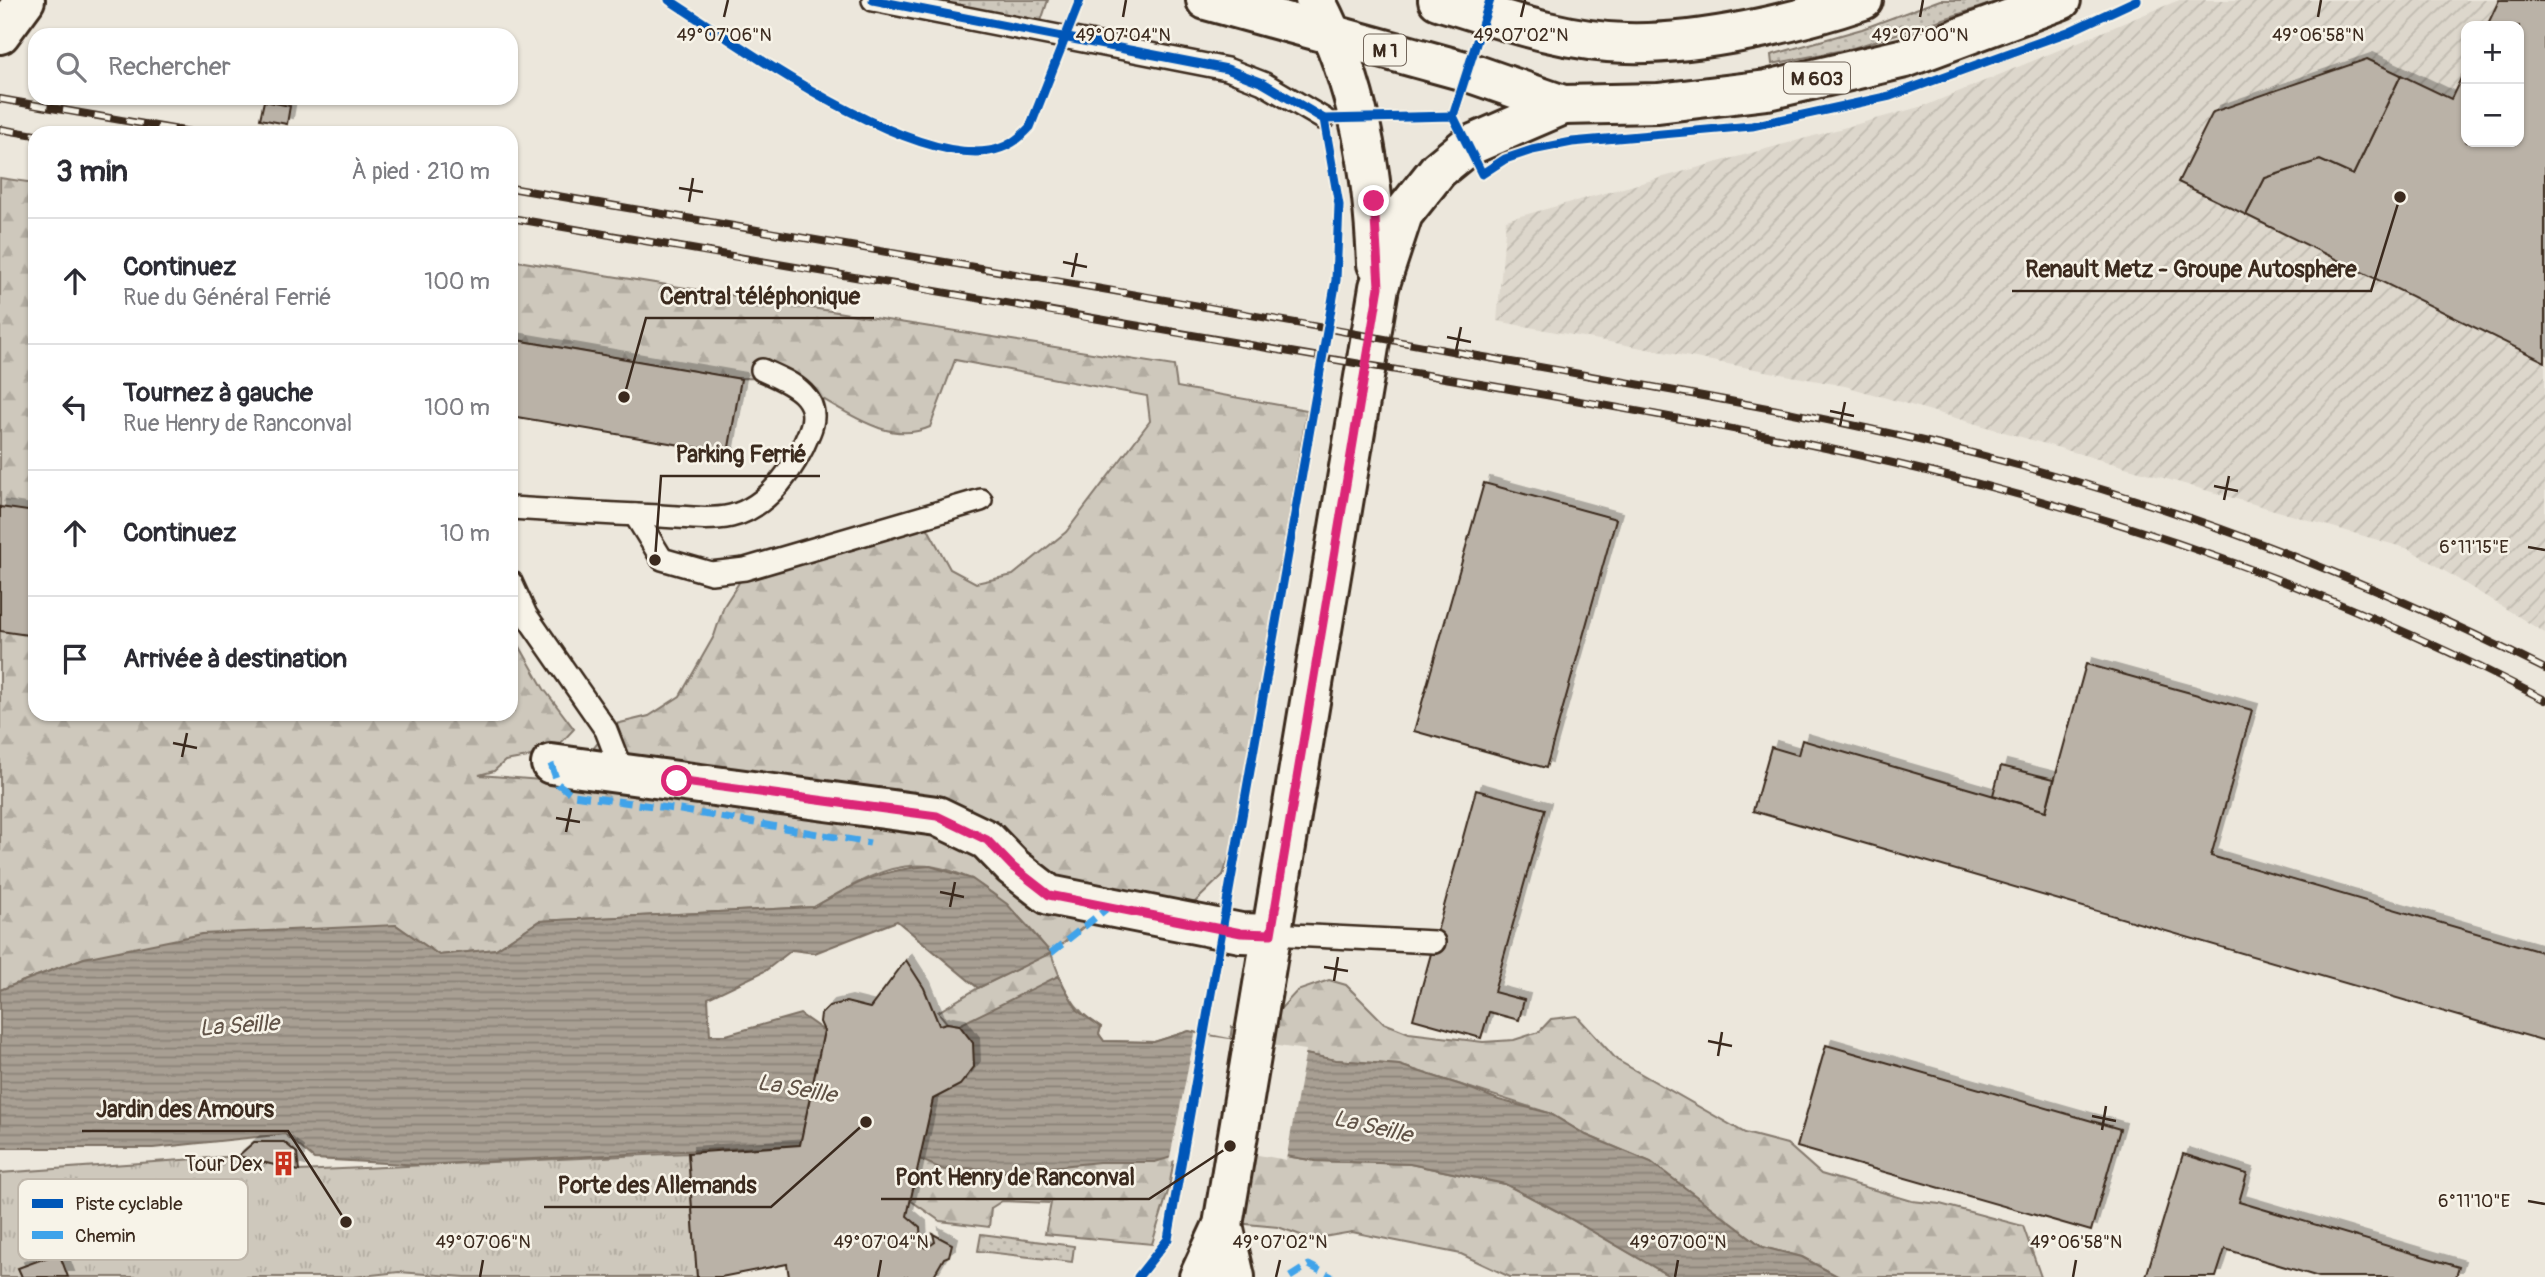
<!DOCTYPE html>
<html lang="fr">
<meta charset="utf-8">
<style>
:root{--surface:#fff;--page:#f7f7f7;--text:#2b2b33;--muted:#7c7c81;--line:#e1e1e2}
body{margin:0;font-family:Pangolin,sans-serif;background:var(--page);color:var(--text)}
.controls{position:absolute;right:21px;top:21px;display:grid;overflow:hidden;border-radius:14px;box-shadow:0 2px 5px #0004}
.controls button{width:63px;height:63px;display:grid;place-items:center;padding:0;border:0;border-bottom:2px solid var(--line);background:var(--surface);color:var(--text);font:35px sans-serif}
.stop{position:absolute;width:21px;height:21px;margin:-16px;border:5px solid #db2777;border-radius:50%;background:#fff}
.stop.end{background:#db2777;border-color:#fff;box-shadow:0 2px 7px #0008}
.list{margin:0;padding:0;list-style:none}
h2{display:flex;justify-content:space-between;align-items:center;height:91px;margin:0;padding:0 28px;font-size:30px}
h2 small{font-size:23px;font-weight:400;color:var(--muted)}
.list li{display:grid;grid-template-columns:46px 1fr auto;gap:21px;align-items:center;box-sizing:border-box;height:126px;padding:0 28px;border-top:2px solid var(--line)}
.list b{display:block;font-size:26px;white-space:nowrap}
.list p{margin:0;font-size:23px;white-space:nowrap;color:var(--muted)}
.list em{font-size:23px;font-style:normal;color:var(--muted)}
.icon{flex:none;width:38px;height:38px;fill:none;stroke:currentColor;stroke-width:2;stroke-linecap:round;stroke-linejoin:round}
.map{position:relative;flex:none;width:2545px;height:1277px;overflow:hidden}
.search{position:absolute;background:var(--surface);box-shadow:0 2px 5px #0004;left:28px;top:28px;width:490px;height:77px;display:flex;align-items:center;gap:18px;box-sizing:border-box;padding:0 24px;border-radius:21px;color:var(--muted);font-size:26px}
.panel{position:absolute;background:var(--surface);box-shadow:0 2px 5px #0004;left:28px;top:126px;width:490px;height:595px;border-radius:21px}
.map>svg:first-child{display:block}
.industrial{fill:url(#industrial-furrows);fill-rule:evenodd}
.grass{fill:url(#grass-dots);stroke:#84796d;stroke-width:2}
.forest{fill:url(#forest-firs);stroke:#84796d;stroke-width:2}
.park{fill:url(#park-tufts);stroke:#84796d;stroke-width:2}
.water{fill:url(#water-rules);stroke:#7c7064;stroke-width:2}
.pier{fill:#ece7dc}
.building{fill:#bab2a7;stroke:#3b2a1e;stroke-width:2;filter:url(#shadow)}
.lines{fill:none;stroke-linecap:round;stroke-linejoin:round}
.service-casing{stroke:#3b2a1e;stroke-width:26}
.minor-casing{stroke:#3b2a1e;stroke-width:44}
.primary-casing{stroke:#3b2a1e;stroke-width:44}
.service{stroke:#f7f3e8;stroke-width:21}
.minor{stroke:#f7f3e8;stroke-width:38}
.primary{stroke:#f7f3e8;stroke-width:38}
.rail-casing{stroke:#3b2a1e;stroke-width:8}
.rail{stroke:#f7f3e8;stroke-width:5;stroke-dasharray:16;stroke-linecap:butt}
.quiet{stroke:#3fa3ea;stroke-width:7;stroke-dasharray:14 7;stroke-linecap:butt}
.cycleway-casing{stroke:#f7f3e8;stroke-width:13}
.cycleway{stroke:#0057b8;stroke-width:9}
.route{stroke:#db2777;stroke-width:9}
.ticks{fill:none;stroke:#3b2a1e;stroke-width:2.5}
.labels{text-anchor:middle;stroke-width:5;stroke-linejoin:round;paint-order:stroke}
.shield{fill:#f7f3e8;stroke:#73665b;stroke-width:2}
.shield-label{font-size:19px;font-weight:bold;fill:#3b2a1e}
.poi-label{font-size:21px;fill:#3b2a1e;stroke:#f7f3e8;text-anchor:end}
.water-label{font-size:23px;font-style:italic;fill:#615347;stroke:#f7f3e8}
.key{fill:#f7f3e8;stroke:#bfb7ab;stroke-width:2}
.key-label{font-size:19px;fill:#3b2a1e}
.ticks-label{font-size:18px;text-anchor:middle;fill:#3b2a1e;stroke:#f7f3e8;stroke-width:5;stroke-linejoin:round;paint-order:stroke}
.leader{fill:none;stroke:#3b2a1e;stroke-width:2.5}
.callout-dot{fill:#3b2a1e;stroke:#f7f3e8;stroke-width:2.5}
.callout-label{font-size:23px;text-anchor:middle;font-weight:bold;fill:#3b2a1e;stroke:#f7f3e8;stroke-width:5;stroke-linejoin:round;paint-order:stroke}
</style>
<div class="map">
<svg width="2545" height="1277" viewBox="0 0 2545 1277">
<defs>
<pattern id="industrial-furrows" width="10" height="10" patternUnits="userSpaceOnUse" patternTransform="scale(1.75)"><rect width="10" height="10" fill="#ddd7cc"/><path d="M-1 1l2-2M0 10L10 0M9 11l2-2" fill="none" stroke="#bfb9af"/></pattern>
<pattern id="grass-dots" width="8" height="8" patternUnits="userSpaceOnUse" patternTransform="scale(1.75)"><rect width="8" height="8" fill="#cec8bc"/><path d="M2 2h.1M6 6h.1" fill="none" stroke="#b2aca1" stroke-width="1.8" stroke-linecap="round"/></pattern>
<pattern id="forest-firs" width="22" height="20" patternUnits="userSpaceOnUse" patternTransform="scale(1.75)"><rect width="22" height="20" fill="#cec8bc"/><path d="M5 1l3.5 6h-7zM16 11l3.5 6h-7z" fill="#b2aca1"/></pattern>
<pattern id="park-tufts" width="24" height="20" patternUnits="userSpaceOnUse" patternTransform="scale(1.75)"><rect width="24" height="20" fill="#cec8bc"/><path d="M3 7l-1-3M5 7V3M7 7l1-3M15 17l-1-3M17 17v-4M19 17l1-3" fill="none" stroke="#b2aca1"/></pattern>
<pattern id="water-rules" width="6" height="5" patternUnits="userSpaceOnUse" patternTransform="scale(1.75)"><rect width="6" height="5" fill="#a89f93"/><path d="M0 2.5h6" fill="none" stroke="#8a8277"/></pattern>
<filter id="shadow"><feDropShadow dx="6" dy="-6" stdDeviation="0" flood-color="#0004"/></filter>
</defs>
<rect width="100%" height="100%" fill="#ece7dc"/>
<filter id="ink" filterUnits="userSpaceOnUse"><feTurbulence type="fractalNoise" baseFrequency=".0143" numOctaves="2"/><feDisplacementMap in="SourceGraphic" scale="14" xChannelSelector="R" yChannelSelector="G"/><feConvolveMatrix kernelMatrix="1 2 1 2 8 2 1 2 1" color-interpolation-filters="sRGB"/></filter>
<g filter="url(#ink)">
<path class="industrial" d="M2179 0H2545V633L2409 549 1845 386 1497 321 1506 220 1927 105ZM2466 26H2519V142H2466Z"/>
<g class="grass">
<polygon points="914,0 1048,0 1040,24"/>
<polygon points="1940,0 2003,0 1853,48 1772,64 1771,55 1862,29"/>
<polygon points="981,1234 1074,1246 1072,1262 978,1251"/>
</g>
<g class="forest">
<path d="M0 178 35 183V714H511V631L544 689 574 729 561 743 528 757 505 761 494 771 479 775 567 782 612 725 649 716 680 696 714 636 724 606 740 581 772 569 927 527 950 569 976 583 1013 575 1066 532 1150 421 1147 396 955 360 930 427C878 450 829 393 782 380 765 376 745 380 728 377 656 364 583 352 511 339V260L1174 366 1177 387 1307 410 1234 843 1223 875 1195 902 1146 915 1106 909 1051 953C1061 983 1072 1011 1101 1027L1099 1034 1104 1041 1154 1042 1189 1031 1195 1034 1169 1188 1152 1244 1045 1234 1051 1203 1002 1201 991 1208 989 1227 940 1221 910 1200 933 1099 973 1043 959 1025 947 1023 938 1012 978 988 1050 953C1013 905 959 851 892 869 864 877 839 893 814 907L539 921 496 949 439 955 396 925 84 958 0 990Z"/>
<polygon points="1329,980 1346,985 1384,1023 1409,1033 1483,1042 1514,1040 1539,1032 1551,1019 1577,1016 1617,1060 1745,1133 1787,1144 1821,1174 1912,1201 1940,1204 2023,1226 2041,1277 1839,1277 1802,1257 1763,1247 1651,1162 1586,1135 1549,1113 1399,1065 1336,1060 1230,1040 1232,1027 1254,1026 1272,1018 1297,991"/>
<polygon points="1215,1144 1316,1161 1410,1164 1505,1184 1557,1211 1671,1277 1510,1277 1461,1254 1352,1232 1312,1239 1278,1227 1204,1220"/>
</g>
<polygon class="park" points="688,1153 697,1277 465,1277 399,1272 353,1277 0,1277 0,1173 238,1156 299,1171"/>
<g class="water">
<path d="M930 866 972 879 1007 904 1051 953 978 988 897 921 815 953 792 950 765 971 708 998 710 1035H726L800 1014 824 1031 800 1145 421 1165 314 1159 285 1134 153 1148H0V990L84 958 202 934 396 925 439 955 496 949 539 921 814 907C856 883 881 869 930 866Z"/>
<polygon points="1058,976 1078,1011 1101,1027 1099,1034 1104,1041 1154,1042 1189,1031 1336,1060 1399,1065 1461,1085 1499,1100 1549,1113 1586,1135 1651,1162 1763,1247 1802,1257 1839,1277 1671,1277 1557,1211 1505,1184 1410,1164 1316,1161 1215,1144 1155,1162 1099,1162 995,1173 968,1168 944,1170 919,1159 933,1099 973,1043 959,1025"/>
</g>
<polygon class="pier" points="1195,1034 1306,1050 1286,1160 1215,1147 1169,1162"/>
<g class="building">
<polygon points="2499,0 2545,0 2545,362 2246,215 2265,178 2320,160 2353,175 2401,75 2451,99 2466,68 2466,142 2519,142 2519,26 2487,26"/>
<polygon points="2367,59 2401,75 2353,175 2320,160 2265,178 2246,215 2178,182 2213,112"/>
<polygon points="264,101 290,106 287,124 260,119"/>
<polygon points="511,339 741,379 728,453 511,416"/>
<polygon points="1484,483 1616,519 1546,768 1414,731"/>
<polygon points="0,507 35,512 35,636 0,631"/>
<polygon points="2086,664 2252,710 2211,856 2545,953 2545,1041 1753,811 1771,747 1798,755 1802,740 2046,811"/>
<polygon points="2001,766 2054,779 2046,811 1993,795"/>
<polygon points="1476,790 1545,809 1494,992 1524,1000 1519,1020 1489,1012 1481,1038 1413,1019"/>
<polygon points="906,960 924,988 939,1025 947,1023 959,1025 973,1043 974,1067 960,1085 933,1099 907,1216 920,1227 921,1246 927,1248 935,1242 933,1234 952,1244 949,1256 944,1258 933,1277 789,1277 787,1264 721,1277 697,1277 688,1153 800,1145 824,1031 820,1022 821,1014 829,1006 846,1002 870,1008"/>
<polygon points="1826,1045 2120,1129 2091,1231 1797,1147"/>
<polygon points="254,1142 284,1142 297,1153 299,1171 238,1156"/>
<polygon points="2183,1154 2247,1174 2239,1202 2459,1267 2456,1277 2319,1277 2225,1249 2216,1277 2146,1277"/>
<polygon points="59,1253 68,1277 22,1277 18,1268"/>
</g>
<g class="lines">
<defs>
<g id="service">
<polyline points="873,0 1227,69 1263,83 1324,119"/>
<path d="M511 508C561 511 611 514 661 516 683 517 709 521 731 516 769 507 796 466 809 433 825 396 789 382 762 370"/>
<polyline points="635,515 662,559 711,573 745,569 981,500"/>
<polyline points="511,582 526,615 606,730 623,774"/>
<polyline points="1271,934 1434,942"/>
</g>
<polyline id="minor" points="551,764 937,816 987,840 1013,867 1049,895 1241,933 1271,934"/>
<g id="primary">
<polyline points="1206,0 1468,72 1563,105 1658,103 1767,90 1905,58 2061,0"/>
<path d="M1315 0C1359 83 1373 171 1377 264"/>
<path d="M1438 0C1498 18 1563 42 1626 43 1699 45 1795 23 1863 0"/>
<polyline points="0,34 25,0"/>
<polyline points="1223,1225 1235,1277"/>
<polyline points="1199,1277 1223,1225 1379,287 1403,214 1438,170 1466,147 1563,105"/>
</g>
</defs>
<use href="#service" class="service-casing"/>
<use href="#minor" class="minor-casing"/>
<use href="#primary" class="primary-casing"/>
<use href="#service" class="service"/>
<use href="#minor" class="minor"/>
<use href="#primary" class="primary"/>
<defs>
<g id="rail">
<polyline points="0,99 196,133"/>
<polyline points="0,129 35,135"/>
<path d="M511 188C830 243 1149 295 1467 354 1653 388 1842 416 2025 467 2205 516 2379 585 2545 669"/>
<path d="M511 218C788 266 1065 314 1343 361 1563 398 1789 433 2005 491 2191 541 2374 610 2545 700"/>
</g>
</defs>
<use href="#rail" class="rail-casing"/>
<use href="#rail" class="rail"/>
<g class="quiet">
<polyline points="551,764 558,784 573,795 674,809 870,843"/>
<polyline points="1051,953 1106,909"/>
<polyline points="1290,1277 1309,1265 1332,1277"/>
</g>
<defs>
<g id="cycleway">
<path d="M669 0C741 46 904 164 989 151 1007 148 1018 140 1030 127L1080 0"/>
<polyline points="873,0 1227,69 1263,83 1324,119 1453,116 1482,174 1505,159 1532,150 1572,142 1752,126 1890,96 2068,32 2137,0"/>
<polyline points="1453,116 1490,0"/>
<polyline points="1138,1277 1168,1239 1336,280 1339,205 1324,119"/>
</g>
</defs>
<use href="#cycleway" class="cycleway-casing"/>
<use href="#cycleway" class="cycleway"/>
</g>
</g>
<g class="lines" filter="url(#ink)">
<polyline class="route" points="677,781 937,816 987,840 1013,867 1049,895 1241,933 1271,934 1379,287 1374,201"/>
</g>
<path class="ticks" d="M724 17 728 0M1123 17 1126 0M1521 17 1525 0M1920 17 1923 0M2318 17 2321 0M679 188 703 192M689 202 693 178M1063 262 1087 267M1072 277 1077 253M1447 337 1471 342M1456 351 1461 327M1830 411 1854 416M1840 426 1845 402M2214 486 2238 491M2224 500 2229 476M2528 547 2545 550M173 743 197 748M182 757 187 733M556 818 580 822M566 832 571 808M940 892 964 897M950 907 955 882M1324 967 1348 971M1334 981 1338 957M1708 1041 1732 1046M1718 1056 1722 1032M2092 1116 2116 1121M2102 1130 2106 1106M2528 1201 2545 1204M480 1277 483 1260M878 1277 881 1260M1276 1277 1280 1260M1675 1277 1678 1260M2073 1277 2076 1260"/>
<defs>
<symbol id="building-bare" viewBox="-9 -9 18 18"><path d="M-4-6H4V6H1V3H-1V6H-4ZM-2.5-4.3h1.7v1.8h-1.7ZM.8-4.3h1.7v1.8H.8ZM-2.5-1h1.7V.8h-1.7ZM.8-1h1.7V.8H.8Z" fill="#c8321e" stroke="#f7f3e8" stroke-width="2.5" paint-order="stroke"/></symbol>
</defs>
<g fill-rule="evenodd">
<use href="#building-bare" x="266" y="1146" width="35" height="35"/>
</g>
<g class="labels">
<g class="shield">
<rect x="1364" y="34.5" width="42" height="31" rx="5"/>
<rect x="1784" y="62.5" width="66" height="31" rx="5"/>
</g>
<g class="shield-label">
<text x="1385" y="57">M 1</text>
<text x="1817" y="85">M 603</text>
</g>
<g class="poi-label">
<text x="263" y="1171">Tour Dex</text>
</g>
<g class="water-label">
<text transform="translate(239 1025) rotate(-4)" y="8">La Seille</text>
<text transform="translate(797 1088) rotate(10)" y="8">La Seille</text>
<text transform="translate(1373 1126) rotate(13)" y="8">La Seille</text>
</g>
</g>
<rect x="18" y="1179" width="230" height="81" rx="10" class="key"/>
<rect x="32" y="1199" width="31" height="9" fill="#0057b8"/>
<rect x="32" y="1231" width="31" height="8" fill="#3fa3ea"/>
<g class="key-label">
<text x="75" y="1210">Piste cyclable</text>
<text x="75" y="1242">Chemin</text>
</g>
<g class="ticks-label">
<text x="724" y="41">49°07'06"N</text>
<text x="1123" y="41">49°07'04"N</text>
<text x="1521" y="41">49°07'02"N</text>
<text x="1920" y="41">49°07'00"N</text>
<text x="2318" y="41">49°06'58"N</text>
<text x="2474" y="553">6°11'15"E</text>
<text x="2474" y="1207">6°11'10"E</text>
<text x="483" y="1248">49°07'06"N</text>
<text x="881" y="1248">49°07'04"N</text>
<text x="1280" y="1248">49°07'02"N</text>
<text x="1678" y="1248">49°07'00"N</text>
<text x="2076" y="1248">49°06'58"N</text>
</g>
<path class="leader" d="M2400 197L2371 291H2012M624 397L646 318H874M655 560L661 476H820M346 1222L288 1131H82M1230 1146L1149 1199H881M866 1122L771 1207H544"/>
<g class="callout-dot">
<circle cx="2400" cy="197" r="7"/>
<circle cx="624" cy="397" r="7"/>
<circle cx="655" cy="560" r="7"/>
<circle cx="346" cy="1222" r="7"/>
<circle cx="1230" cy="1146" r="7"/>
<circle cx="866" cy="1122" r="7"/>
</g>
<g class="callout-label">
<text x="2191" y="277">Renault Metz - Groupe Autosphere</text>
<text x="760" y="304">Central téléphonique</text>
<text x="741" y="462">Parking Ferrié</text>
<text x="185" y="1117">Jardin des Amours</text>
<text x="1015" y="1185">Pont Henry de Ranconval</text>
<text x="657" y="1193">Porte des Allemands</text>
</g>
</svg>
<div class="controls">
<button>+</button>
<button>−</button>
</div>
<div class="stop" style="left:677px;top:781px"></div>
<div class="stop end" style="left:1374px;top:201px"></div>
<div class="search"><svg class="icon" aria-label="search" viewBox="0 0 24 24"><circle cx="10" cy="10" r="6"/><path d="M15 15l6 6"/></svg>Rechercher</div>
<section class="panel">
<h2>3 min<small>À pied · 210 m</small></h2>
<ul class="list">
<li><svg class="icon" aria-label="ahead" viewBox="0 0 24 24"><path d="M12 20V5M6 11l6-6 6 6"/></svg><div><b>Continuez</b><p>Rue du Général Ferrié</p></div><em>100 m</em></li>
<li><svg class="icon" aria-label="left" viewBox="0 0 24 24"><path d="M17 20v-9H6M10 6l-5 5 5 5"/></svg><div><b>Tournez à gauche</b><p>Rue Henry de Ranconval</p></div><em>100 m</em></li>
<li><svg class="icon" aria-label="ahead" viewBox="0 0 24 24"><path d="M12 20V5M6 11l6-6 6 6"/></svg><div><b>Continuez</b></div><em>10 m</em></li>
<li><svg class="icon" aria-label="arrive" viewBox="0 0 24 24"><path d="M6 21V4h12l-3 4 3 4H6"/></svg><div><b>Arrivée à destination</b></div></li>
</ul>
</section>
</div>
